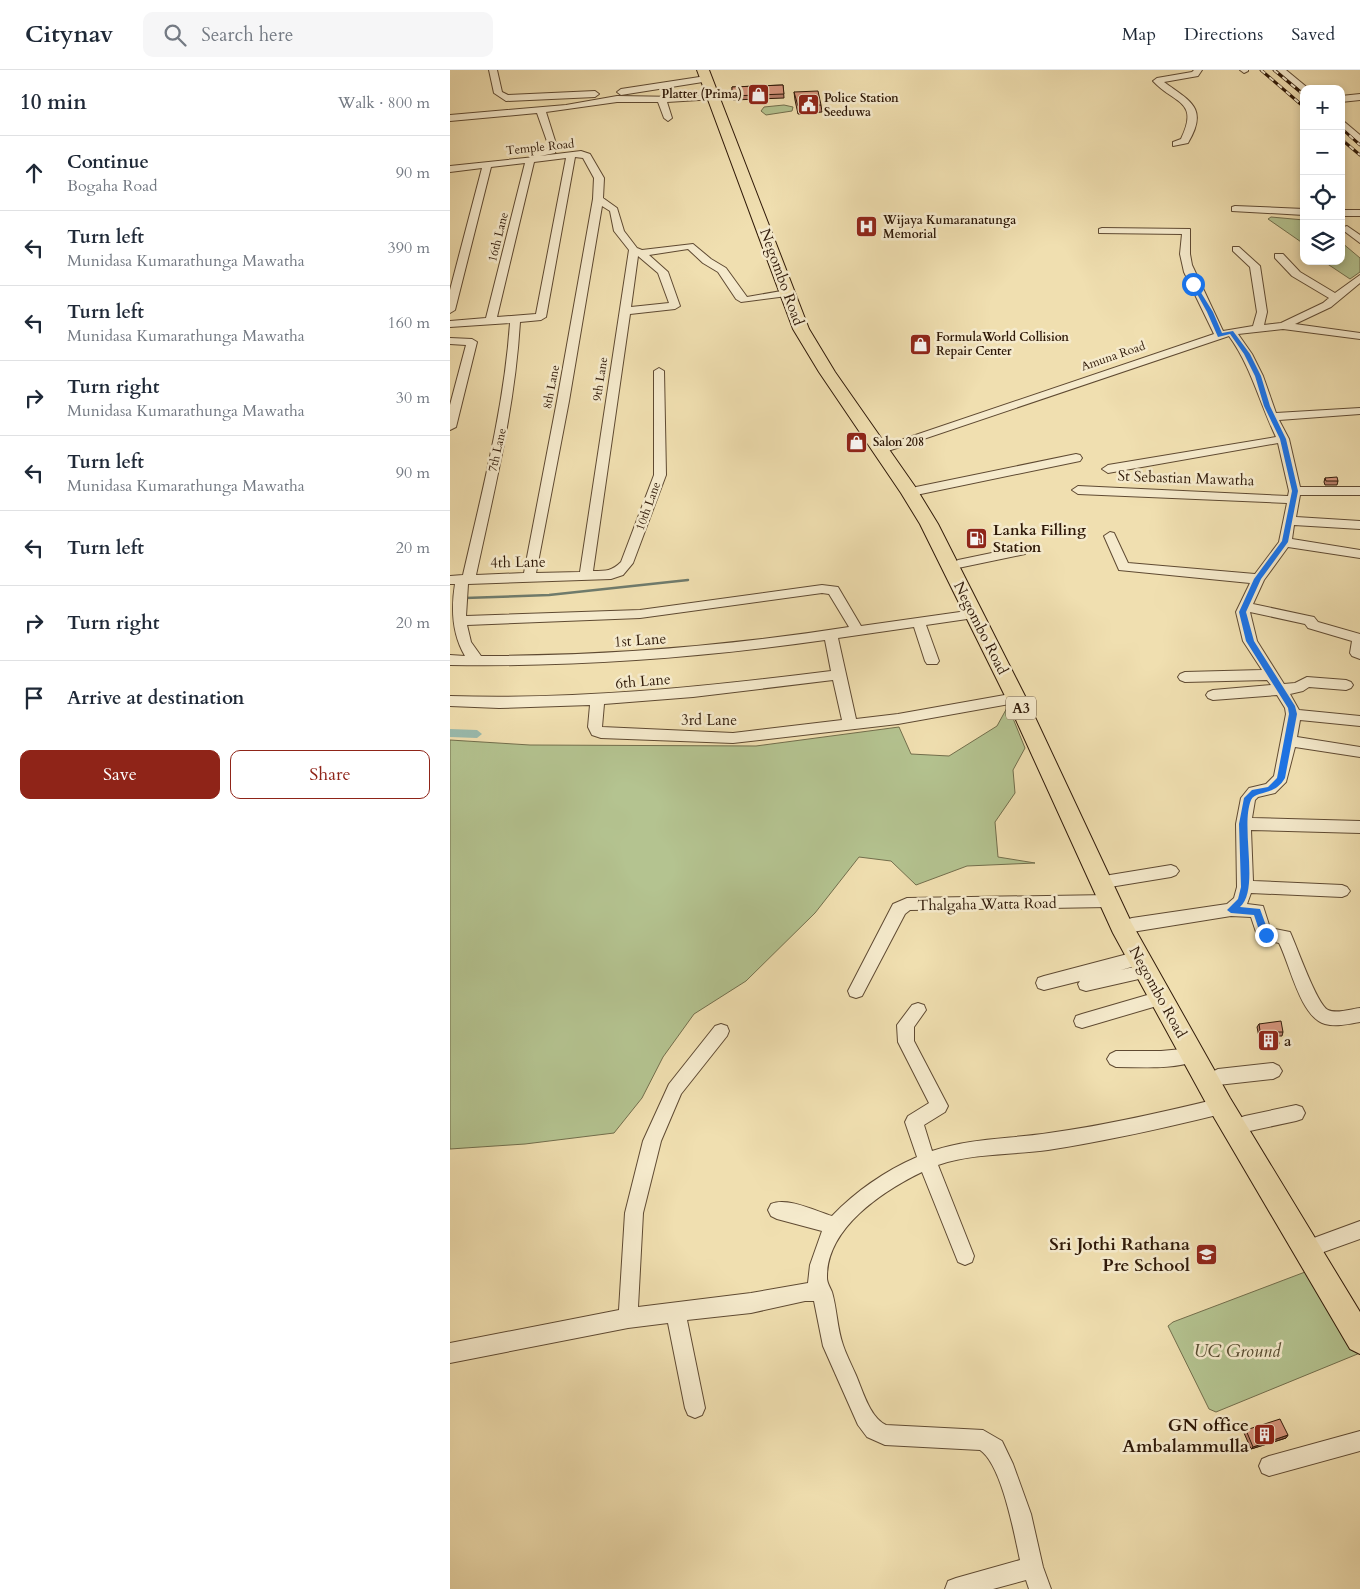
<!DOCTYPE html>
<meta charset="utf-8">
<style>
:root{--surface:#fff;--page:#f6f6f7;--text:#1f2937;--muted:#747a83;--line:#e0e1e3;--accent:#8f2418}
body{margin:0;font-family:Cardo,serif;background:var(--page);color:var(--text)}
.controls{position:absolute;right:15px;top:15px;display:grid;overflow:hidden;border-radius:10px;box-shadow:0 2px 8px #0003}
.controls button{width:45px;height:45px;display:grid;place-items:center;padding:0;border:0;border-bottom:1px solid var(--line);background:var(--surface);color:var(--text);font:25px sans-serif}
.stop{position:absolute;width:15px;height:15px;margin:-11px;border:4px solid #1a73e8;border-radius:50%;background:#fff}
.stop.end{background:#1a73e8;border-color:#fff;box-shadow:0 1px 5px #0008}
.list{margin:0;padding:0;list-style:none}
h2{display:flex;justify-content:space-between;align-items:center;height:65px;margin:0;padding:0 20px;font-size:21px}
h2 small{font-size:16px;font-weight:400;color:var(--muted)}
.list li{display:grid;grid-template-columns:32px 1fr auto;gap:15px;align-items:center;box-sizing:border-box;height:75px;padding:0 20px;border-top:1px solid var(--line)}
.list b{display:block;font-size:19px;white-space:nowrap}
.list p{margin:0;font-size:16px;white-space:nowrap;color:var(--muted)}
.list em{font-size:16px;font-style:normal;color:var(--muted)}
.actions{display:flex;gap:10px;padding:15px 20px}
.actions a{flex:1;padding:11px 0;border:1px solid var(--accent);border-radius:10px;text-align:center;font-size:18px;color:var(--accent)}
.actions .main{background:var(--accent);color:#fff}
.icon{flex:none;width:28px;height:28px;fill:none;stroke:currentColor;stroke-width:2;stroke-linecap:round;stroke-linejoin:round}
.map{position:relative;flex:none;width:910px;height:1519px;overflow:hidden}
header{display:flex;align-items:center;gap:30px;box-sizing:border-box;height:70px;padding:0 25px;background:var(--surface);border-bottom:1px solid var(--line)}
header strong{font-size:24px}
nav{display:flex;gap:28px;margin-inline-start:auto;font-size:18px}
.search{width:350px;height:45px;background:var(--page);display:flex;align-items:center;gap:12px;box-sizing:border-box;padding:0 18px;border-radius:10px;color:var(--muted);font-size:19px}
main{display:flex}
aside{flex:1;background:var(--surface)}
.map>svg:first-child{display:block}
.green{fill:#b4c390;stroke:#726e4c}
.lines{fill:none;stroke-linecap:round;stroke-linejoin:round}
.stream{stroke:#6f7b6c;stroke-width:2.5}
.canal{fill:#9abcaf;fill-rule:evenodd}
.minor-casing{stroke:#5f4a32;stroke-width:2}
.highway-casing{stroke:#2f1908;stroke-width:2}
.minor{fill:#f5eacc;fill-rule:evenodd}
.highway{fill:#f0dfb0;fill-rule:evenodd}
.rail-casing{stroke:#2f1908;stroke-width:3}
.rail{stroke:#f5eacc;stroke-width:2;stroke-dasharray:5.5;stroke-linecap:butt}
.wall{fill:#b9806c;stroke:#2f1908}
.shaded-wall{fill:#966858;stroke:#2f1908}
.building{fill:#d7957d;stroke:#2f1908}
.route{fill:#1a73e8}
.labels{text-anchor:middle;stroke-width:5;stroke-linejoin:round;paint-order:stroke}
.far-poi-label{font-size:12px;font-weight:bold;fill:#2f1908;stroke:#f5eacc;text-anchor:start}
.far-street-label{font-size:12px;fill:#2f1908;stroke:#f5eacc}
.shield{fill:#f5eacc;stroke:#6a5843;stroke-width:1}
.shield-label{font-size:14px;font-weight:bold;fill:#2f1908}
.street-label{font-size:15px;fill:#2f1908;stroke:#f5eacc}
.poi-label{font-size:15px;font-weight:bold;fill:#2f1908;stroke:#f5eacc;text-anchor:start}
.near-poi-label{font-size:18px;font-weight:bold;fill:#2f1908;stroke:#f5eacc;text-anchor:end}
.near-park-label{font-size:18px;font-style:italic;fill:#574c31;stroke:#f5eacc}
</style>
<header>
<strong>Citynav</strong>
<div class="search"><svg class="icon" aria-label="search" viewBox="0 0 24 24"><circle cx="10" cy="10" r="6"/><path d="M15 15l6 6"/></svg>Search here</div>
<nav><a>Map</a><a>Directions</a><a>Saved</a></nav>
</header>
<main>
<aside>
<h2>10 min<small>Walk · 800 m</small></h2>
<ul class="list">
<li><svg class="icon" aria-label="ahead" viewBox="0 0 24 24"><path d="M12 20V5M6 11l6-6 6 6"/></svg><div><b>Continue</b><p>Bogaha Road</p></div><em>90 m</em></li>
<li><svg class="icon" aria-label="left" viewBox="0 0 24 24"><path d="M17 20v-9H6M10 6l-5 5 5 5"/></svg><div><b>Turn left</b><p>Munidasa Kumarathunga Mawatha</p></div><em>390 m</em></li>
<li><svg class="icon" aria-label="left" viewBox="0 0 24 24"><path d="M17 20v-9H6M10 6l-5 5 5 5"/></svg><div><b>Turn left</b><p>Munidasa Kumarathunga Mawatha</p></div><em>160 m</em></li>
<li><svg class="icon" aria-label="right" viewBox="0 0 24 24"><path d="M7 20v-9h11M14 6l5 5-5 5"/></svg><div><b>Turn right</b><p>Munidasa Kumarathunga Mawatha</p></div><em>30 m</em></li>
<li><svg class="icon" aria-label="left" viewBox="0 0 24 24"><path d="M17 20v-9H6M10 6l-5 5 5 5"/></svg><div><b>Turn left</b><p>Munidasa Kumarathunga Mawatha</p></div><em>90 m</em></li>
<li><svg class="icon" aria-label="left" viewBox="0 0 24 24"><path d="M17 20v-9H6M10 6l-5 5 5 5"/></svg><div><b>Turn left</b></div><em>20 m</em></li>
<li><svg class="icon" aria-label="right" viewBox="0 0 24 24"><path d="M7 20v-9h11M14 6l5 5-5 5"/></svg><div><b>Turn right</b></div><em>20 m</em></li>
<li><svg class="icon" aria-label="arrive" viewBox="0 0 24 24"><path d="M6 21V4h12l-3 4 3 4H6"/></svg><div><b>Arrive at destination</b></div></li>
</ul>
<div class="actions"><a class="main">Save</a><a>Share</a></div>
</aside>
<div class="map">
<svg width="910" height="1519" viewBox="0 0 910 1519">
<rect width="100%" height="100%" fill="#f0dfb0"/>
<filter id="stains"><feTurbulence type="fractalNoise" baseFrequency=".004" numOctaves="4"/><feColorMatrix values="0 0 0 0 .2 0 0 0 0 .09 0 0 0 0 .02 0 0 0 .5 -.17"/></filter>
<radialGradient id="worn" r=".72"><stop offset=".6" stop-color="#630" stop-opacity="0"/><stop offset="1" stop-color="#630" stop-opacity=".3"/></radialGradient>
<g class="green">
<polygon points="334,35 343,37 342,41 316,45 311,41 314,37"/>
<polygon points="821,147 854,150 854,174 818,149"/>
<polygon points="891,172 910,188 910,202 900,209 873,191 891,191"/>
<polygon points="558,636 575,678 563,700 565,723 545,752 548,787 585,793 517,796 466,815 441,791 409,787 365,843 296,911 244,944 213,987 192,1028 164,1063 75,1074 0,1079 0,670 80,675 306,676 449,657 461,684 499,686 547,656"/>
<polygon points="863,1199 910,1283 766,1342 759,1339 718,1256 723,1252"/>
</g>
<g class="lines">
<polyline class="stream" points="15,528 99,525 238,510"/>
<polygon class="canal" points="0,659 27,660 32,664 27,668 0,667"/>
<defs>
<g id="minor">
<polygon points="39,0 47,0 52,22 58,25 145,21 149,24 145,27 56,31 44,23"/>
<path d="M744 0H752L748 6 714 12C740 31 759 38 738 73L723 76V72L731 69C750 30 724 34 703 11L707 8 742 2Z"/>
<polygon points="790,0 798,0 798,1 794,3"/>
<polygon points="827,0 836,0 859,19 852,21"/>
<polygon points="256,6 260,9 259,11 171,25 167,22 171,19"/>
<path d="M262 24 266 27 265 29 217 32 222 48 218 51 214 48 208 32H167L96 42 107 77 105 83 90 86 131 81 140 84 154 108 153 128 167 138 174 161 187 178 192 180 243 174 261 189 276 198 297 227 337 220 342 223 337 226 291 232 286 229 268 202 253 193 238 179 199 185 218 202 230 236 225 239 180 244 143 501C156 501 162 501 171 492L204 405V301L209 298 214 301 216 405 183 493 173 505 161 509 18 514 16 546 190 540 372 515 388 517 411 556 524 540 529 541 531 544 529 547 524 548 476 555 489 591 487 594H477L475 591 464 557 388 568 406 649 448 644 566 623 571 624 573 628 571 632 448 654 283 673 151 668 142 665 138 657 140 635 49 638 0 636V626C128 630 254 617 381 601L375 570C250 588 126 597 0 595V585L15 586C2 564 1 539 5 514H0V506L13 505C32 422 54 339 60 253L0 257V251L36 248 75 93 41 97 5 240 0 243V220L32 98 0 102V96L85 87 81 84 83 82 98 79 99 77 87 43 0 51V45L116 35 167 26 230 27ZM125 87 133 88 144 108 143 129 107 331 74 503 26 505C44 421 65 338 70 252L91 250 96 247ZM116 88 86 244 47 247 84 92ZM152 136 160 141 164 161 179 180 130 502 86 503 119 331ZM188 186 208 203 219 233 181 237ZM372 523 379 524 399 557C277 576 155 586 31 586L21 572 17 555 190 548ZM383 610 392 650 283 663 152 657 154 634 243 627Z"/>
<polygon points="910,24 910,30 891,32 891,26"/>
<polygon points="891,49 910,65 910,73 891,57"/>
<polygon points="785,136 854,139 854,145 782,141 782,137"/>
<rect x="891" y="140" width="19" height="6"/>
<polygon points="897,156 910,165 910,173 894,161 894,157"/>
<path d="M652 158 740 159V184L742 195 773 261 803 256 807 242 800 197 783 181V177H789L810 196 817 242 814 255 831 253 873 233 879 228 842 206 825 188V184H833L850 202 885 223 910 205V213L881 237 845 254 910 263V269L833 259 788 264 802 284 813 306 826 343 910 338V344L829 350 839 369 850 417H910V425H850L846 447 910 451V459L844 455 842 469 910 480V488L838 477 814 510 803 534 859 546 864 547 868 552 910 564V589L902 586 900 583 902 571 858 558 855 554 800 542 807 571 834 614 845 613 857 607 896 610 901 612 903 615 901 618 896 620 859 617 853 621 840 624 849 640 910 646V656L850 650 847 667 910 677V687L845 677 836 712 825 723 808 727 805 730 802 748 910 751V763L801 760 803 811 892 815 897 817 900 821 897 825 892 827 801 823 797 834 813 836 820 858 840 862C847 877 867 935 878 940 887 944 901 939 910 938V952C899 954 886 957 875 954 850 947 840 894 829 873L808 868 801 847 781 846 682 862 676 860 674 855 676 850 682 848 777 834 784 828 787 817 786 754 791 728 799 718 816 714 824 706 836 644 835 638 827 625 763 630 758 628 756 625 758 622 763 620 821 615 817 610 735 612 730 610 728 607 730 604 735 602 812 600 793 571 786 542 800 513 669 500 654 466 660 462 664 463 678 493 805 504 829 472 837 433 628 424 622 420 628 416 838 426 839 421 828 373 658 403 652 399 658 395 826 367C809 332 802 298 779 266L435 382 431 384 425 380 427 378 764 264 734 202 730 184 732 164 649 163V159Z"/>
<polygon points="0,268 22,269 27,272 6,357 0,360 0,335 16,275 0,274"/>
<polygon points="626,384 630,385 632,388 630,391 466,425 460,421 466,417"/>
<polygon points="571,477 575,478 577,481 575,484 508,498 502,494 508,490"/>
<polygon points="721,795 726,797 729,801 726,805 721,807 660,817 655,815 652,811 655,807 660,805"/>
<polygon points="659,825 665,827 667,831 665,835 659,837 460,840 455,844 412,926 406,928 400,926 398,921 443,834 457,828"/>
<polygon points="689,881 695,883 697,888 695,893 671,900 696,894 702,896 704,901 702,906 636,921 630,919 628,914 630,911 594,920 588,918 586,913 588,908 594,906"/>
<polygon points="711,921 717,923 719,928 717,933 632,958 626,956 624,951 626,946 632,944"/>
<path d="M468 933 474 935 476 940 464 957V971L498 1036 495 1042 474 1055 482 1081C520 1068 560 1069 599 1063 657 1055 714 1042 771 1028L777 1030 780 1036 777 1042 771 1044C714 1058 656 1071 598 1080 561 1085 523 1083 488 1095L524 1186 522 1192 515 1195 508 1192 472 1102C433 1121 376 1158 377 1208 377 1213 380 1217 382 1222 387 1239 387 1258 393 1275 396 1284 401 1294 405 1303 412 1318 419 1347 436 1355L533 1360 552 1371 563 1394 581 1444 593 1497 601 1519H579L576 1510 543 1519H495L498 1511 506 1508 570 1490C564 1463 552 1395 530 1380L435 1375 417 1367 408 1355 373 1276 364 1231H355L301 1243 237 1250 255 1338 252 1345 245 1348 238 1345 235 1338 218 1253 178 1258 0 1293V1273L169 1240 175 1143 193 1071 219 1014 265 956 271 954 277 956 279 961 277 966 231 1024 211 1071 193 1143 188 1237 301 1223 358 1213 360 1195 372 1161 327 1149 321 1146 318 1140 321 1134C338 1127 365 1141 382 1146 406 1121 435 1101 467 1087L455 1052 458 1046 479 1033 448 972 447 955 462 935Z"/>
<path d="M743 978 749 980 752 985 749 990C723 1000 693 997 666 997L660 994 657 989 660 984 666 981H711Z"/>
<polygon points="823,993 829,996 832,1001 829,1006 823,1009 768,1015 762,1012 759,1007 762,1002 768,999"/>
<polygon points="846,1035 852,1037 855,1043 852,1049 846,1051 795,1062 789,1060 786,1054 789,1048 795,1046"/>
<polygon points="910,1151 910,1169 868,1184 861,1181 859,1175 861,1169"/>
<polygon points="910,1361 910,1381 819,1406 812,1403 809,1396 812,1389 819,1386"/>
</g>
<polygon id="highway" points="247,0 259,0 359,259 385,302 466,418 488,454 576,628 681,852 780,1028 910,1242 910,1284 900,1279 762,1044 663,863 556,628 470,454 451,423 369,302 343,259"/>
</defs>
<use href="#minor" class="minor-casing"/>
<use href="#highway" class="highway-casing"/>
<use href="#minor" class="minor"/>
<use href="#highway" class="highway"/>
<defs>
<g id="rail">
<polyline points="811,0 854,37"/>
<polyline points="824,0 854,25"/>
<polyline points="891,58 910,75"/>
<polyline points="891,69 910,85"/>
</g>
</defs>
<use href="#rail" class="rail-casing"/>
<use href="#rail" class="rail"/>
</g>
<g class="wall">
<polygon points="333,15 334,28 283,30 282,17"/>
<polygon points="344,22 371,35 372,42 348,44 345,30"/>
<polygon points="875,408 888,411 887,415 875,415 874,412"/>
<polygon points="809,954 833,962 832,966 827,966 829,974 827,977 811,977 807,957"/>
<polygon points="796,1360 838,1365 836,1368 801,1379 794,1363"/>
</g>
<polygon class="shaded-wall" points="838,1365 836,1368 801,1379 803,1377"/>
<g class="building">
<polygon points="333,15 334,24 282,26 282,17"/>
<polygon points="368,21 371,35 348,36 344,22"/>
<polygon points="887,407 888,411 876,411 875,408"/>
<polygon points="831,951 833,962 827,962 829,974 812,974 809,954"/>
<polygon points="830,1349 838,1365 803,1377 796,1360"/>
</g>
<path class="route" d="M741 213H745L763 242 772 263 783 261 800 284 811 306 820 336 836 369 848 421 838 472 811 509 796 542 804 571 845 636 847 644 835 708C824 727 806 720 801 730 790 757 810 820 790 837L810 839 818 861 821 865 816 868 811 866 804 845 781 843 777 840 788 829 791 817 789 754 794 728 802 720 818 717 827 708 839 644 838 638 796 571 789 542 804 509 832 471 842 421 830 369 814 336 805 306 794 284 780 264 768 267 757 242Z"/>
<defs>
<symbol id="shop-square" viewBox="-11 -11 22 22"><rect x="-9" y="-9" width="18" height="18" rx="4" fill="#8f2418" stroke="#f5eacc"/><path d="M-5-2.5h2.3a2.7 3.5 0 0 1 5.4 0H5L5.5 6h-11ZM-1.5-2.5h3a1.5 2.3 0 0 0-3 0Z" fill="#fff"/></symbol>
<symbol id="civic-square" viewBox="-11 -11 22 22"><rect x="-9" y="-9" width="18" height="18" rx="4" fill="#8f2418" stroke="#f5eacc"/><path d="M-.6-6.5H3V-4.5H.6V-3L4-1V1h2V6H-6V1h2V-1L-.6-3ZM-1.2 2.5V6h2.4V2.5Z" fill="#fff"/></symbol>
<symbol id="hospital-square" viewBox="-11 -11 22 22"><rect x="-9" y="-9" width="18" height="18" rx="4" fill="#8f2418" stroke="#f5eacc"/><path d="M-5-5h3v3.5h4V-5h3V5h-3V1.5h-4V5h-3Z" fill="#fff"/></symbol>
<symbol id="fuel-square" viewBox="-11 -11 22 22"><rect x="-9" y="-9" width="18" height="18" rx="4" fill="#8f2418" stroke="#f5eacc"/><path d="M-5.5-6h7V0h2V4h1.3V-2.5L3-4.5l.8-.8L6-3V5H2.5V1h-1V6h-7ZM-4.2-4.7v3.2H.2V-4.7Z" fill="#fff"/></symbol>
<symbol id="building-square" viewBox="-11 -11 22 22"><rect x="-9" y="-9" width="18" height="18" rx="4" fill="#8f2418" stroke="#f5eacc"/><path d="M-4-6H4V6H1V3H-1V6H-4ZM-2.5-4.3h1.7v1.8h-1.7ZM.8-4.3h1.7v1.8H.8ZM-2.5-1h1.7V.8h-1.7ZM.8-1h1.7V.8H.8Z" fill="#fff"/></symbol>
<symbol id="school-square" viewBox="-11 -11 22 22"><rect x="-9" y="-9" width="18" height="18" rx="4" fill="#8f2418" stroke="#f5eacc"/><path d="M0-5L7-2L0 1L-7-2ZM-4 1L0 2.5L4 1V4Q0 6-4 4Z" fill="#fff"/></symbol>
</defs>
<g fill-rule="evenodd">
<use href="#shop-square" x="296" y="12" width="25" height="25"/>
<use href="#civic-square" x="346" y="22" width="25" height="25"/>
<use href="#hospital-square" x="404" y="144" width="25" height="25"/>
<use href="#shop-square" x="458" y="262" width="25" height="25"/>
<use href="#shop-square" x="394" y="360" width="25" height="25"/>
<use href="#fuel-square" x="514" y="456" width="25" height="25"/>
<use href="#building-square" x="806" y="958" width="25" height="25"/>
<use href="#school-square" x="744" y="1172" width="25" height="25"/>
<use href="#building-square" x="802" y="1352" width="25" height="25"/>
</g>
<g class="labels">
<g class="far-poi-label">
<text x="292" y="28" text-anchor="end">Platter (Prima)</text>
<text x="374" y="32">Police Station<tspan x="374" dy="14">Seeduwa</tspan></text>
<text x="433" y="154">Wijaya Kumaranatunga<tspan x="433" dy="14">Memorial</tspan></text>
<text x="486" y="271">FormulaWorld Collision<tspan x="486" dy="14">Repair Center</tspan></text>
<text x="423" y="376">Salon 208</text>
</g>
<g class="far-street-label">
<text transform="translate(90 77) rotate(-6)" y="4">Temple Road</text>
<text transform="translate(48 167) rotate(-76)" y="4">16th Lane</text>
<text transform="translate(663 286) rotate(-19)" y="4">Amuna Road</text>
<text transform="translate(150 309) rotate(-81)" y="4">9th Lane</text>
<text transform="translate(101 317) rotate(-79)" y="4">8th Lane</text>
<text transform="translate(47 380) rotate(-77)" y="4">7th Lane</text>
<text transform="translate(198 436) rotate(-70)" y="4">10th Lane</text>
</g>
<rect class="shield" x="556" y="626.5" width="30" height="23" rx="4"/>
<g class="shield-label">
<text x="571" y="643">A3</text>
</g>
<g class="street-label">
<text transform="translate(332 207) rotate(70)" y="5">Negombo Road</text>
<text transform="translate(736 408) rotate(2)" y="5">St Sebastian Mawatha</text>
<text transform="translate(68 492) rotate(-1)" y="5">4th Lane</text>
<text transform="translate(531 558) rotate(63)" y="5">Negombo Road</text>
<text transform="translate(190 570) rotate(-4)" y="5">1st Lane</text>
<text transform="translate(193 611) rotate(-5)" y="5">6th Lane</text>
<text x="259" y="655">3rd Lane</text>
<text transform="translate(537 834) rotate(-1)" y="5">Thalgaha Watta Road</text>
<text transform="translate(708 922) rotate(61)" y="5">Negombo Road</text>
</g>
<g class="poi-label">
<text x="543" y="465">Lanka Filling<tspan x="543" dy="17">Station</tspan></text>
<text x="834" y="976">a</text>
</g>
<g class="near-poi-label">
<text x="740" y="1180">Sri Jothi Rathana<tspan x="740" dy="21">Pre School</tspan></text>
<text x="799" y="1361">GN office<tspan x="799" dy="21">Ambalammulla</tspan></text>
</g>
<g class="near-park-label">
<text x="787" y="1287">UC Ground</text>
</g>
</g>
<rect width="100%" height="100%" filter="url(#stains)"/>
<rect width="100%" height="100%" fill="url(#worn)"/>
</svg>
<div class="controls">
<button>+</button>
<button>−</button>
<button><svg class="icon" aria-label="locate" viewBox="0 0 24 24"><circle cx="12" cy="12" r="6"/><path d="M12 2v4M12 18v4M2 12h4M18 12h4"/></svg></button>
<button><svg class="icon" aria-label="layers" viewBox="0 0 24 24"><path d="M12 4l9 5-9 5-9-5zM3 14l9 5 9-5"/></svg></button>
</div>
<div class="stop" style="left:743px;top:214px"></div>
<div class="stop end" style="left:816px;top:865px"></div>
</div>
</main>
